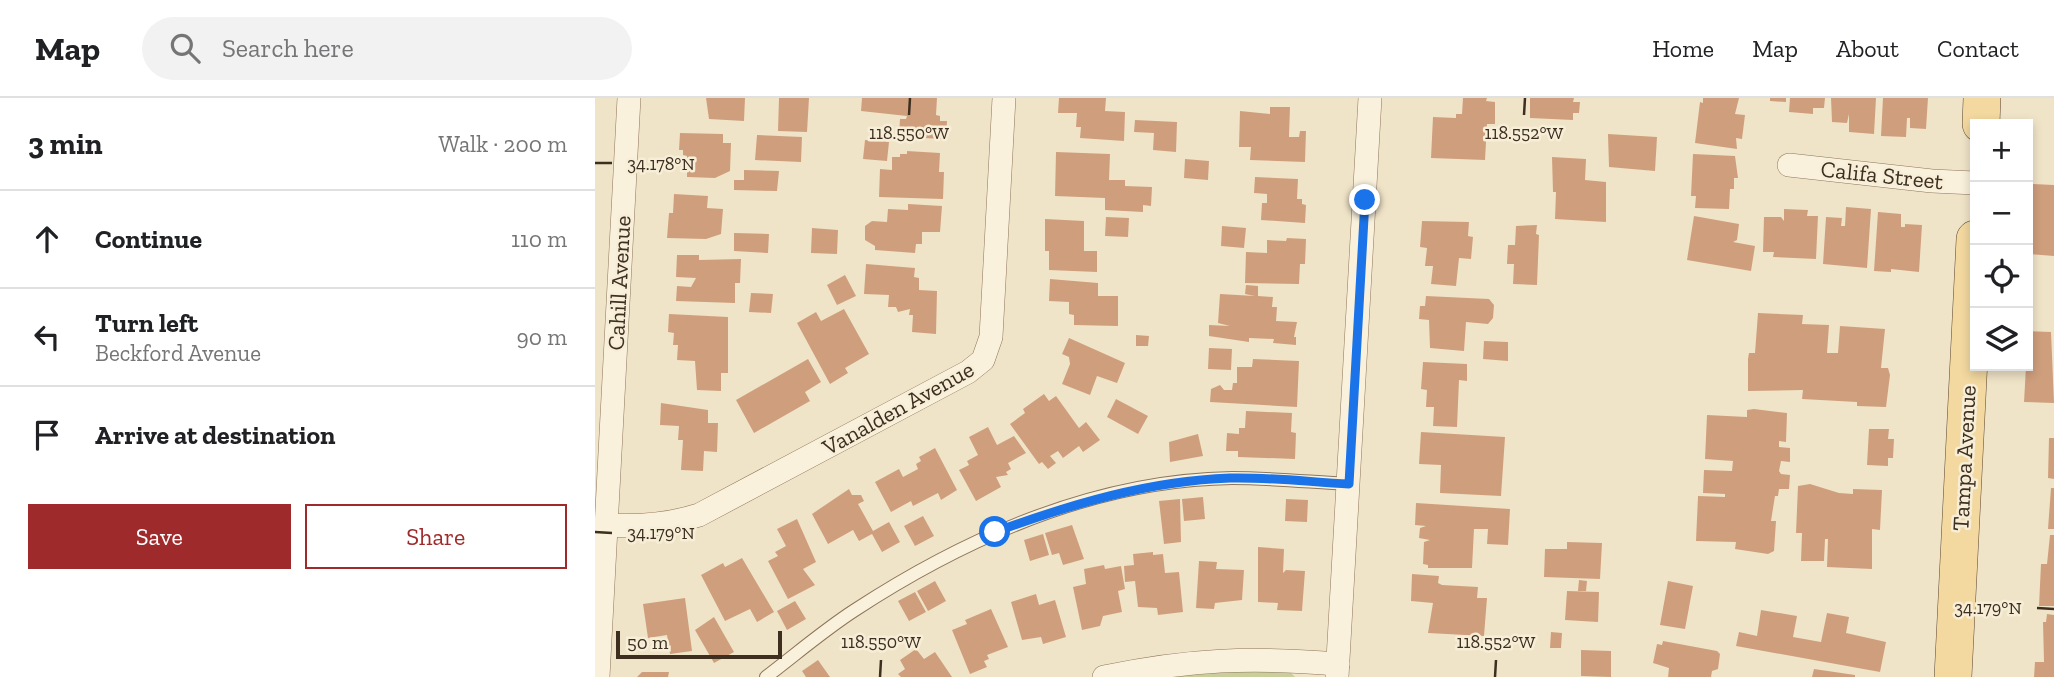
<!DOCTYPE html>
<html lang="en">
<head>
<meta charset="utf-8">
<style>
	body { margin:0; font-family:"Zilla Slab",serif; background:#f2f2f2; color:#202124 }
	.controls { position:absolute; right:21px; top:21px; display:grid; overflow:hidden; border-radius:0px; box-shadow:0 4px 10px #0003 }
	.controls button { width:63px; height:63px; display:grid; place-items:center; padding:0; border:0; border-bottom:2px solid #e0e0e0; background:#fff; color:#202124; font:35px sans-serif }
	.scale { position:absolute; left:21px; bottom:18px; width:166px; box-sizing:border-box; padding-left:7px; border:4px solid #3d2e20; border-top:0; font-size:19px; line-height:24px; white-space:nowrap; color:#3d2e20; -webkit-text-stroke:5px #f7eed8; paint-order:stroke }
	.stop { position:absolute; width:21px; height:21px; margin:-16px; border:5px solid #1a73e8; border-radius:50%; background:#fff }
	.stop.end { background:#1a73e8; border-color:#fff; box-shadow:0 2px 7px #0008 }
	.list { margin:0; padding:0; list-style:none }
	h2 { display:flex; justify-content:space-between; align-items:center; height:91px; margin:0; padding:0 28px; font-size:30px }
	h2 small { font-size:23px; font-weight:400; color:#757577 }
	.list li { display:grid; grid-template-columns:46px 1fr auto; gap:21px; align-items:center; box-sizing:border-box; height:98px; padding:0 28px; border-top:2px solid #e0e0e0 }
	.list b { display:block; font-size:26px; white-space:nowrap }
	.list p { margin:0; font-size:23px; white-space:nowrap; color:#757577 }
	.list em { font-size:23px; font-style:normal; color:#757577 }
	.actions { display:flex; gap:14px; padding:21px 28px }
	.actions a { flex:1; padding:16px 0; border:2px solid #9e2a2b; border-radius:0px; text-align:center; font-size:24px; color:#9e2a2b }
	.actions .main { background:#9e2a2b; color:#fff }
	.icon { flex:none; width:38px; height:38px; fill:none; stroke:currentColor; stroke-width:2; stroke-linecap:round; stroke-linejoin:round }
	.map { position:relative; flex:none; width:1459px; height:579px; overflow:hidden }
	header { display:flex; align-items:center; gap:42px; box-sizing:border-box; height:98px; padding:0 35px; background:#fff; border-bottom:2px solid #e0e0e0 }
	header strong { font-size:33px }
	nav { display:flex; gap:38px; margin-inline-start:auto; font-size:24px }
	.search { width:490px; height:63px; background:#f2f2f2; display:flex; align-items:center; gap:18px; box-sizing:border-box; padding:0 24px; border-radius:38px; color:#757577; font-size:26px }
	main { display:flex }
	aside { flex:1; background:#fff }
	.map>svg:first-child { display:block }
	.green { fill:#c9cf9b }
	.building { fill:#cf9f7d }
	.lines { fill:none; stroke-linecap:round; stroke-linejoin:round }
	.service-casing { stroke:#8d765c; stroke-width:14 }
	.minor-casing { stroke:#8d765c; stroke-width:24 }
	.primary-casing { stroke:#5b4430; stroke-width:38 }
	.service { stroke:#faf1dc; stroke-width:12 }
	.minor { stroke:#faf1dc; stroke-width:23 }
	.primary { stroke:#f3d9a0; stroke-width:37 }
	.route { stroke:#1a73e8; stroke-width:9 }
	.ticks { fill:none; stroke:#3d2e20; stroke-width:2.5 }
	.labels { text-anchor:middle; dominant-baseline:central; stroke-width:5; stroke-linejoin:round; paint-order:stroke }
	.street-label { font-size:23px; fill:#3d2e20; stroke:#f7eed8 }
	.ticks-label { font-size:18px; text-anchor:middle; fill:#3d2e20; stroke:#f7eed8; stroke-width:5; stroke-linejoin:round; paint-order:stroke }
</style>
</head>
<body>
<header>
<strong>Map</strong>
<div class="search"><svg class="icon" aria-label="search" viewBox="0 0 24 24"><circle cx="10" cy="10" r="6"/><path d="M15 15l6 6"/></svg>Search here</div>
<nav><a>Home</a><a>Map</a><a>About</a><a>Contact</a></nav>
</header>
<main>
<aside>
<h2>3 min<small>Walk · 200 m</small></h2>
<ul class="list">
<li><svg class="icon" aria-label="ahead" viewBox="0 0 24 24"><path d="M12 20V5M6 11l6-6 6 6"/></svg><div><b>Continue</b></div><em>110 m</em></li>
<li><svg class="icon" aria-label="left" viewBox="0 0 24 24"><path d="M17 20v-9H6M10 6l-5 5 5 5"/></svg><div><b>Turn left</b><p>Beckford Avenue</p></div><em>90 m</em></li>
<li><svg class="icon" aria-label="arrive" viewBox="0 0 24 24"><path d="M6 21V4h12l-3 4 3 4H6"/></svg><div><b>Arrive at destination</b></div></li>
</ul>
<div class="actions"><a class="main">Save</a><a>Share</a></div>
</aside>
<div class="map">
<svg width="1459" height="579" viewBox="0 0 1459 579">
	<rect width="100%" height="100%" fill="#f0e4c8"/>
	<path class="green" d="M694,573L700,579H554L579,574Z"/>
	<g class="building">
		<path d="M111,0H150L149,23L114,21Z"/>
		<path d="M184,0H214L212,34L183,33Z"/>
		<path d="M267,0H342L341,17L345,18V23H352L351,41L304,39L305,21H311L312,18L266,13Z"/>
		<path d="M464,0H511L510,13L530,14L529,43L485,40L486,29H481L482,15H463Z"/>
		<path d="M868,0H892L891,3L900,4V26H892L890,62L836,60L838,19L861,20V16H867Z"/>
		<path d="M935,0H979L978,4H985L984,15H978V22L935,20Z"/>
		<path d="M1108,0H1144L1140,16L1150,17L1147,41L1141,40L1142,51L1100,45L1105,4L1108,5Z"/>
		<path d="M1175,0H1191V4L1175,3Z"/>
		<path d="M1195,0H1230L1229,10H1218V16L1194,14Z"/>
		<path d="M1236,0H1281L1279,36L1254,34V16L1252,25L1237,24Z"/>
		<path d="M1288,0H1333L1331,31L1315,30V20H1312L1311,39L1286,38Z"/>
		<path d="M675,9H695L694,39H704L705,33H711L710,64L655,62L656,49H644L645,13L675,16Z"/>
		<path d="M540,22L582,24L581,54L558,52L559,35L539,34Z"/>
		<path d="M85,35L128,36V45H136L135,73L120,80L92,79V58L88,57V52H84Z"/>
		<path d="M1013,36L1062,39L1060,73L1014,69Z"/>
		<path d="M162,37L207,39L206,64L160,62Z"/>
		<path d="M270,42L294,44L292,63L268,61Z"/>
		<path d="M312,53L345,55L344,74H349L348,101L284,99L285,71L297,72V59H305V56H312Z"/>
		<path d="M461,54L515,56L514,82H530V88L557,89L556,108L548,107V114L510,112V100L460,98Z"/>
		<path d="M1098,56L1140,58L1143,80H1139V91H1135L1134,111L1100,110L1101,98H1096Z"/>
		<path d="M957,59L991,61L990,82L1011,84V124L960,121L961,94H958Z"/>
		<path d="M590,61L614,63L613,82L589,80Z"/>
		<path d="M149,72L184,73L182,93L139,92V82H149Z"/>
		<path d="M660,79L703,81L702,101H707V106L711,107L710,125L666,122L667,105H672V96L659,95Z"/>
		<path d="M1438,86L1459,87V158L1435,156Z"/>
		<path d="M79,96L113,98L112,110L128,111L126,136L111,141L72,140L74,115H78Z"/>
		<path d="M313,106L347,108L345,134H327V146H321L320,155L280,152V148L270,142V128L277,123L292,124L293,111L313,112Z"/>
		<path d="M1251,109L1276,111L1272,170L1228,166L1231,119L1247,120L1246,128H1250Z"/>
		<path d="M1189,111L1213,112L1212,118H1223L1221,161L1178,159L1179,154H1168L1169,119H1186L1189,123Z"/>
		<path d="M1283,114L1306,116V129H1310V126L1327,127L1324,174L1296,171V174L1279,173Z"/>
		<path d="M1099,118L1144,126L1142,142L1138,144L1160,148L1156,173L1092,162Z"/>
		<path d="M511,119L534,120L533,139L510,138Z"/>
		<path d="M450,121L489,123V153H502V174L454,172V153H450Z"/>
		<path d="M827,123L874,124L873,138L878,139L876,161L864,160L861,188L836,186L838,168H830L832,150L825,149Z"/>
		<path d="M942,127L941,136L944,137L942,187L918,186L919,166H912L913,147H920L921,128Z"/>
		<path d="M627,128L651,130L649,150L626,148Z"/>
		<path d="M217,130L243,132L242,156L216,155Z"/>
		<path d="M139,135L174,136L173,155L139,153Z"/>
		<path d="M692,140L711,141L710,166H705L704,186L650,185L651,154L672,155V142L691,143Z"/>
		<path d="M82,157H104V162L146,161L145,185H140V205L81,203L82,188L96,189L101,180L81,179Z"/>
		<path d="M271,166L320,170L319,179L324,180V192L342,193L341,236L317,234L318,217H314L315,211L303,214L301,209H293L294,197L269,196Z"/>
		<path d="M250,177L261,198L242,207L232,187Z"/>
		<path d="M455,181L503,185V198H523V228L479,227V217L474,216V204L454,203Z"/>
		<path d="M651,187L663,188V198L678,199L677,209H682L681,223L702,224L699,239H701V247L678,245L679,241L654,240V244L614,238V227L635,228L623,225L625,196L660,198L650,196Z"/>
		<path d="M156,195L178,196L176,215L154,214Z"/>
		<path d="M831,198L894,201L899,207L898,220L893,226L871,224L869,253L835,250L834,222L824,221L825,208H830Z"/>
		<path d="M249,211L274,256L250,270L253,275L235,286L202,225L221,214L226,223Z"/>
		<path d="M1163,215L1208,217L1207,226L1234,227L1232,255H1243L1245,228L1290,231L1286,270H1293L1295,277L1291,309L1262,308V304L1207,301L1208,292L1153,293V261L1154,255H1160Z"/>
		<path d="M74,216L133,219V275H126V293L102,292L100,263L82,262L83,247H78L79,235L73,234Z"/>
		<path d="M1433,233L1456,234L1459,305L1429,304Z"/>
		<path d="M541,237L554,238L553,248H541Z"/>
		<path d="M474,240L530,265L522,285L502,278L495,297L467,286L475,266L474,259L467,256Z"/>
		<path d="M889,243L913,244V263L888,261Z"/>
		<path d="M614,250L637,251L636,272L613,271Z"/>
		<path d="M213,261L226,284L210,294L215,303L159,335L141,302Z"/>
		<path d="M658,261L704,263L702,309L615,304L616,291L625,287L629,292H637L638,285H642V269H657Z"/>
		<path d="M828,264L872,266V283L864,282L862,329L838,328L839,309H831L832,292L826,291Z"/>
		<path d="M449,296L454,303L461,298L484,330L491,324L505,342L488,354L484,348L468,360L463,353L455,358L461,365L453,371L447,364L444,366L415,326L430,315L428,311Z"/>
		<path d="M521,301L553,318L543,336L512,319Z"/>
		<path d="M66,305L113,312V325H123L122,354L109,353L108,373L86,372L88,342H83L84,328L65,327Z"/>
		<path d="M1159,311L1192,315L1191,344L1184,343V349L1195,350V364L1186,363L1184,373L1186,376L1195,377L1194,391H1184L1183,398H1180L1176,423H1181L1179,453L1173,456L1140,451L1141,444L1101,443L1103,398L1130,399V396L1108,395L1109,372L1137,373L1138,363L1110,361L1112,317L1152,319V312Z"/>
		<path d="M651,313L697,315L696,334L701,335L700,361L643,359V353H631L632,335L644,336V330H650Z"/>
		<path d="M393,329L402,347L419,338L431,355L413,365L416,371L411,374L413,377L401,379L406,389L381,403L364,372L374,367L372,363L383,357L374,339Z"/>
		<path d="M1274,331H1294L1293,341H1299L1298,360H1293V368L1272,367Z"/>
		<path d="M826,334L910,339L906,398L845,395L846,367L824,366Z"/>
		<path d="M603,336L608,358L575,364L574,344Z"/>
		<path d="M1454,340H1459V381L1453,380Z"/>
		<path d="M340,350L362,392L346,402L343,395L318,408L316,403L296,414L280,384L304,371L308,379L323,371L321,366L326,363L324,359Z"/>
		<path d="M1215,386L1244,395L1258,396V391L1287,392L1285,432L1277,431V471L1232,469L1233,441H1230L1229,463H1206L1207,435H1201L1203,388Z"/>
		<path d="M1456,390H1459V431H1453Z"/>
		<path d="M254,391L257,397H266L269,403L263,406L278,433L294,424L305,444L287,454L277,436L264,443L258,432L233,446L217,416Z"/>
		<path d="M608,399L610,421L589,423L587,401Z"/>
		<path d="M585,401L586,444L569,446L564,403Z"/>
		<path d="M691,401L713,402L712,424L690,423Z"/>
		<path d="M821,405L915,411L913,447L892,446L893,431H879L877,470H833V467L828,466L829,444L835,442L824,440L825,430L831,428L820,427Z"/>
		<path d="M328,418L339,438L320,448L309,428Z"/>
		<path d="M202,421L221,464L208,471L220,487L193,501L173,463L183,458L180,454L191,448L182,431Z"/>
		<path d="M477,427L489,461L468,467L464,455L457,457L450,435Z"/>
		<path d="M448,436L454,457L435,463L429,442Z"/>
		<path d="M1455,437H1459V508H1444L1446,466H1452Z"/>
		<path d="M972,444L1007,445L1005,481L949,479L950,451H972Z"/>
		<path d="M663,449L689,451L688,475L691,472L710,473L707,513L682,512L683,505L663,504Z"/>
		<path d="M558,454V457L568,456L570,475L584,474L588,514L563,517L562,510L543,509L540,483L530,484L529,468L539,467L538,456Z"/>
		<path d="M147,460L179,514L162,524L155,511L130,523L106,477L128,465L130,469Z"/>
		<path d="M604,463L622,464L621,471L649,472L647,502L620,505L619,511L601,510Z"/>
		<path d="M509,467L510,471L526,468L530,491L523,493L527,514L508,518L505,528L487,532L478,489L491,486L489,471Z"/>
		<path d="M817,476L844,478L843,485L847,487L883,489L882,500H892L889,538L833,535L838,505L816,503Z"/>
		<path d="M984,482L992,483L991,493H983Z"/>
		<path d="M340,483L351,503L333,513L322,493Z"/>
		<path d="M1073,483L1098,488L1090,531L1065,527Z"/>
		<path d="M972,493L1004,494L1003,524L970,522Z"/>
		<path d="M320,494L331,514L314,523L303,503Z"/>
		<path d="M441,496L444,507L460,502L471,539L448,546L446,539L427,542L416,504Z"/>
		<path d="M90,500L97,553L75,556L72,537L53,540L48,506Z"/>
		<path d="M200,503L211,521L192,532L182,513Z"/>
		<path d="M396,511L413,549L392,557L394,561L389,563L392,569L375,576L357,532L372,526L370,522Z"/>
		<path d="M1166,512L1202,518L1198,539L1226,544L1232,515L1254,519L1251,535L1291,544L1285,574L1141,548L1144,534L1162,538Z"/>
		<path d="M1452,516L1459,517V579H1439L1440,564H1449L1448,524H1451Z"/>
		<path d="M119,519L139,554L119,565L100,532Z"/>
		<path d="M956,534L967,535L966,550H955Z"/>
		<path d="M1068,543L1122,553L1125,556L1123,571L1117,573L1116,579H1073L1074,570L1058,565L1062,546L1067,547Z"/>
		<path d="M321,551L329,561L340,554L357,579H306L303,576L310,571L305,562Z"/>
		<path d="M986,552L1016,553V579L986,578Z"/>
		<path d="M223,562L235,579H211L207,573Z"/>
		<path d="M1219,571L1260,577V579H1217Z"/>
		<path d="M47,574H74L73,579H42Z"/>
	</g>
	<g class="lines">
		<g class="service-casing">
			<path id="service" d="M171,579C200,557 229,532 260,512C372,439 501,382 637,380C675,380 715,384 754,386"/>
		</g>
		<g class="minor-casing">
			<g id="minor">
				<path d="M1194,67L1337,83L1380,85"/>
				<path d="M11,427C44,429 73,427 104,417L373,274L388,262L396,239L409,0"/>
				<path d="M3,579L34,0"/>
				<path d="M509,579C595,561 656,559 743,566"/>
				<path d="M742,579L775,0"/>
			</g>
		</g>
		<g class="primary-casing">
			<g id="primary">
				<path d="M1386,26L1387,0"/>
				<path d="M1358,579L1380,141"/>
			</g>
		</g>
		<use href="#service" class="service"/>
		<use href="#minor" class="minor"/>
		<use href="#primary" class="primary"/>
	</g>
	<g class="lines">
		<path class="route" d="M400,434C477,406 553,383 635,380C674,379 715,384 754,386L770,102"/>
	</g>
	<path class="ticks" d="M314,17L315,0M929,17L930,0M0,65H17M0,434L17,435M1442,510L1459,511M285,579L286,562M900,579L901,562"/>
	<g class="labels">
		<g class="street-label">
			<text transform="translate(1287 77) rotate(6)">Califa Street</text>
			<text transform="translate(24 185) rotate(-87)">Cahill Avenue</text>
			<text transform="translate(303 310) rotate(-29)">Vanalden Avenue</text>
			<text transform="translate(1369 360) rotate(-87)">Tampa Avenue</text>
		</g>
	</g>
	<g class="ticks-label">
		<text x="929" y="41">118.552°W</text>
		<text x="314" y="41">118.550°W</text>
		<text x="66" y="72">34.178°N</text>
		<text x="66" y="441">34.179°N</text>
		<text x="1393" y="516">34.179°N</text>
		<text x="286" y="550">118.550°W</text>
		<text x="901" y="550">118.552°W</text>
	</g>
</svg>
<div class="controls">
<button>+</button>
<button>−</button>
<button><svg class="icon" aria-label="locate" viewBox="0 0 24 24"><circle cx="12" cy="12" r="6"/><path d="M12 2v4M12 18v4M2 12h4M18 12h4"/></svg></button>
<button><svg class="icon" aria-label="layers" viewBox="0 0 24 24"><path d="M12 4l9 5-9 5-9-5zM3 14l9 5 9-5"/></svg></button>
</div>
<div class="scale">50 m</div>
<div class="stop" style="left:400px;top:434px"></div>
<div class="stop end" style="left:770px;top:102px"></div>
</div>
</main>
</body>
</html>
